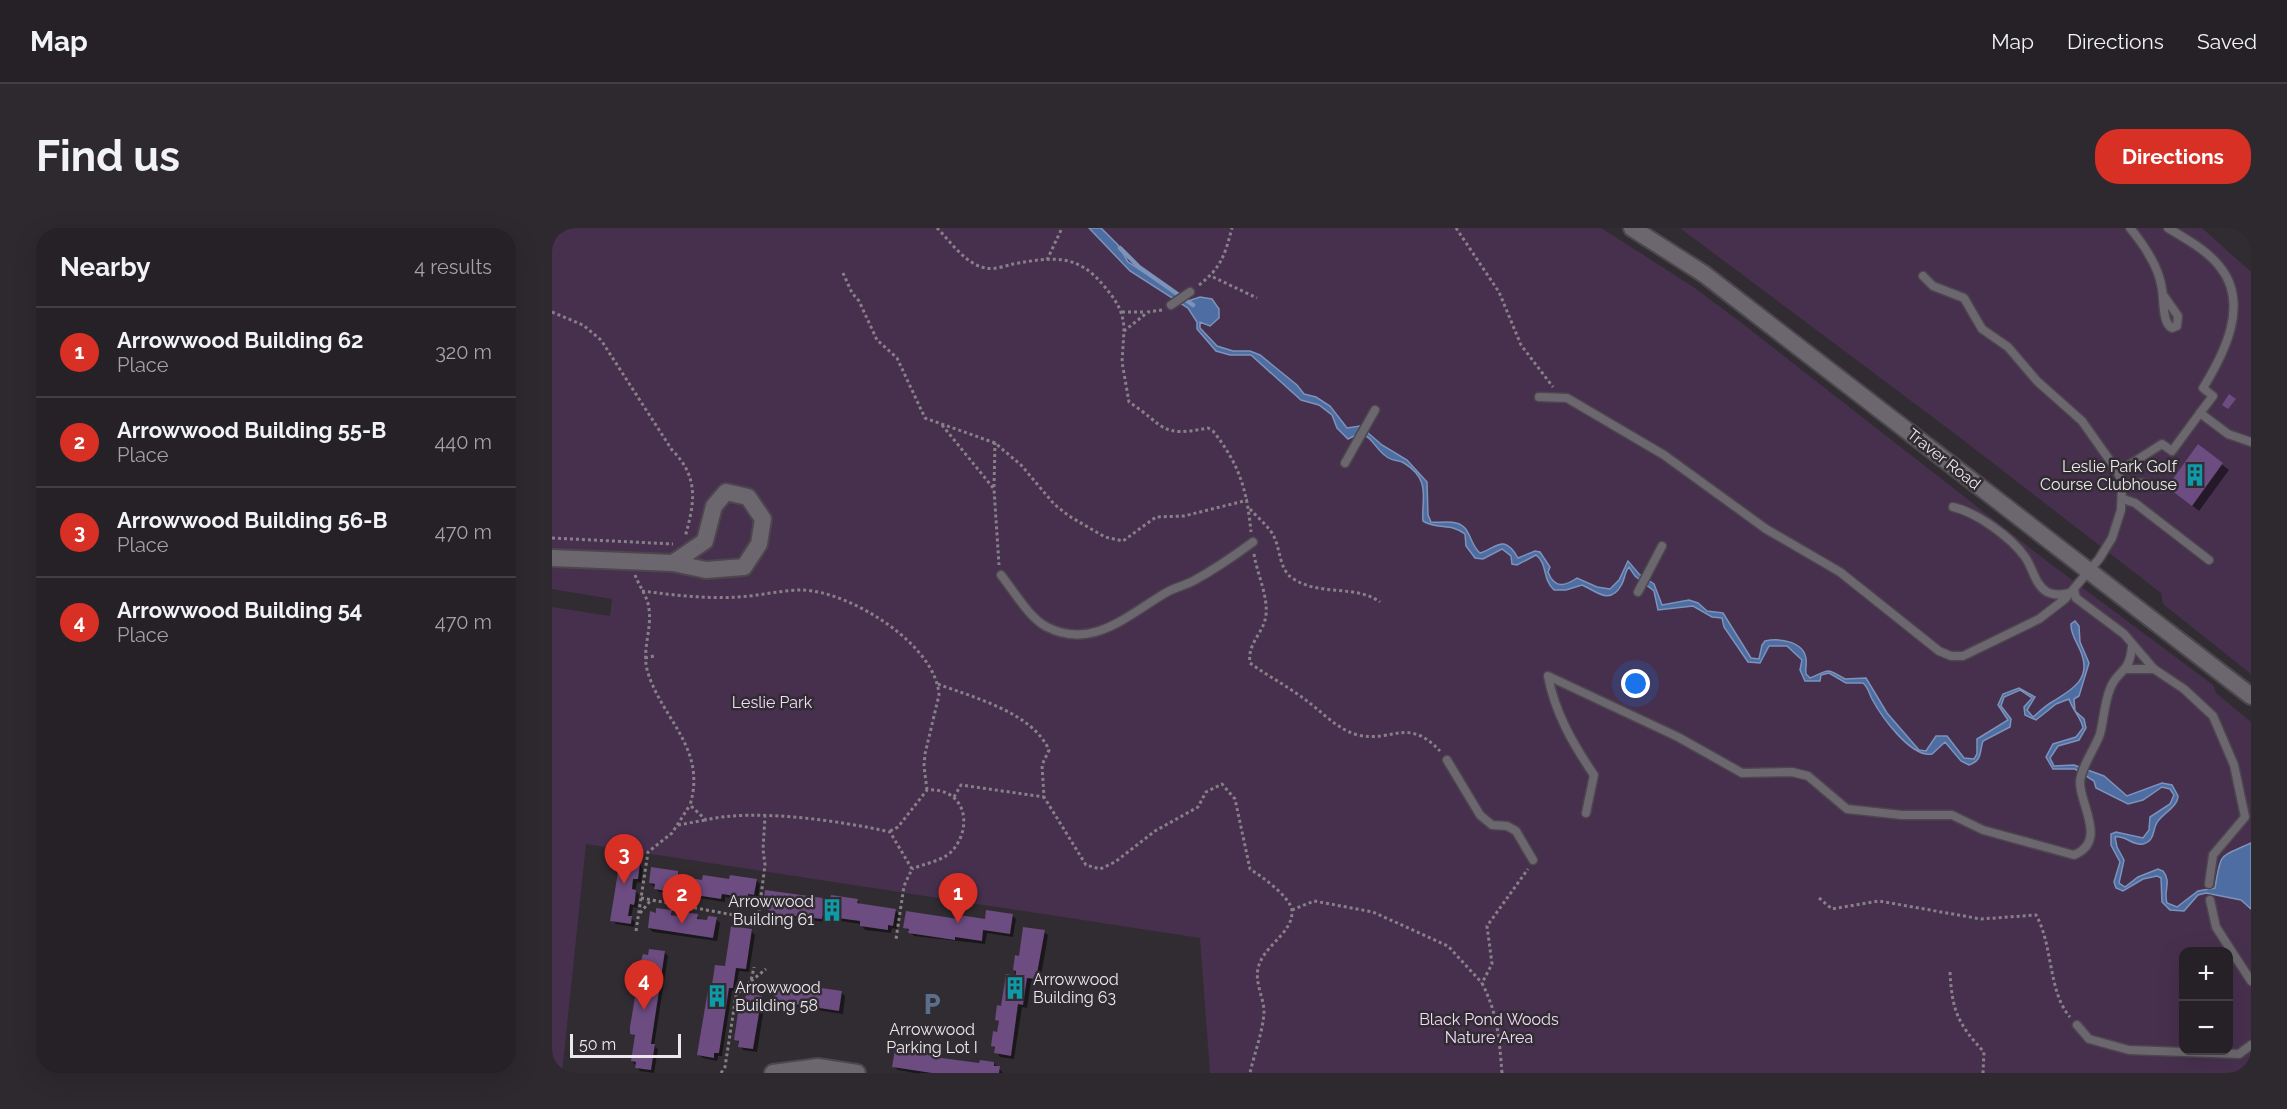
<!DOCTYPE html>
<html lang="en">
<head>
<meta charset="utf-8">
<style>
	body { margin:0; font-family:Raleway,sans-serif; background:#2d292e; color:#f1f3f6 }
	.controls { position:absolute; right:18px; bottom:18px; display:grid; overflow:hidden; border-radius:12px; box-shadow:0 6px 24px #0002 }
	.controls button { width:54px; height:54px; display:grid; place-items:center; padding:0; border:0; border-bottom:2px solid #423e43; background:#252126; color:#f1f3f6; font:30px sans-serif }
	.scale { position:absolute; left:18px; bottom:15px; width:111px; box-sizing:border-box; padding-left:6px; border:3px solid #ebe8ec; border-top:0; font-size:16px; line-height:21px; white-space:nowrap; color:#ebe8ec; -webkit-text-stroke:4px #312c32; paint-order:stroke }
	.you { position:absolute; left:1084px; top:456px; width:21px; height:21px; margin:-15px; border:4px solid #fff; border-radius:50%; background:#1a73e8; box-shadow:0 0 0 9px #1a73e833 }
	.badge { display:grid; place-items:center; width:39px; height:39px; border-radius:50%; background:#d93025; color:#fff; font-size:20px; font-weight:700 }
	.pin { position:absolute; translate:-50% -50px; filter:drop-shadow(0 2px 3px #0008) }
	.pin::after { content:''; position:absolute; top:32px; width:21px; height:18px; background:inherit; clip-path:polygon(0 0,100% 0,50% 100%) }
	.list { margin:0; padding:0; list-style:none }
	h2 { display:flex; justify-content:space-between; align-items:center; height:78px; margin:0; padding:0 24px; font-size:26px }
	h2 small { font-size:20px; font-weight:400; color:#a3a3a7 }
	.list li { display:grid; grid-template-columns:39px 1fr auto; gap:18px; align-items:center; box-sizing:border-box; height:90px; padding:0 24px; border-top:2px solid #423e43 }
	.list b { display:block; font-size:22px; white-space:nowrap }
	.list p { margin:0; font-size:20px; white-space:nowrap; color:#a3a3a7 }
	.list em { font-size:20px; font-style:normal; color:#a3a3a7 }
	.map { position:relative; flex:none; width:1699px; height:845px; overflow:hidden; border-radius:24px }
	header { display:flex; align-items:center; gap:36px; box-sizing:border-box; height:84px; padding:0 30px; background:#252126; border-bottom:2px solid #423e43 }
	header strong { font-size:28px }
	nav { display:flex; gap:33px; margin-inline-start:auto; font-size:21px }
	.intro { display:flex; align-items:center; justify-content:space-between; box-sizing:border-box; height:144px; padding:0 36px }
	h1 { margin:0; font-size:42px }
	.button { padding:15px 27px; border-radius:24px; background:#d93025; color:#fff; font-size:21px; font-weight:700 }
	main { display:flex; gap:36px; padding:0 36px }
	aside { flex:1; background:#252126; border-radius:24px; box-shadow:0 6px 24px #0002 }
	.map>svg:first-child { display:block }
	.green { fill:#47304e; fill-rule:evenodd }
	.water { fill:#4e6ea3; stroke:#7d93b9; stroke-width:1.5 }
	.shadow { fill:#0007 }
	.lines { fill:none; stroke-linecap:round; stroke-linejoin:round }
	.stream { stroke:#7d93b9; stroke-width:4.5 }
	.building { fill:#6c4c81 }
	.service-casing { stroke:#4b474c; stroke-width:11 }
	.minor-casing { stroke:#4b474c; stroke-width:20 }
	.path { stroke:#868187; stroke-width:3; stroke-dasharray:3 3; stroke-linecap:butt }
	.service { stroke:#6c676e; stroke-width:8 }
	.minor { stroke:#6c676e; stroke-width:16 }
	.labels { text-anchor:middle; dominant-baseline:central; stroke-width:5; stroke-linejoin:round; paint-order:stroke }
	.street-label { font-size:16px; fill:#ebe8ec; stroke:#312c32 }
	.poi-label { font-size:16px; fill:#ebe8ec; stroke:#312c32; text-anchor:end }
	.park-label { font-size:16px; fill:#f1d9f8; stroke:#312c32 }
</style>
</head>
<body>
<header>
<strong>Map</strong>
<nav><a>Map</a><a>Directions</a><a>Saved</a></nav>
</header>
<div class="intro"><h1>Find us</h1><a class="button">Directions</a></div>
<main>
<aside>
<h2>Nearby<small>4 results</small></h2>
<ul class="list">
<li><span class="badge">1</span><div><b>Arrowwood Building 62</b><p>Place</p></div><em>320 m</em></li>
<li><span class="badge">2</span><div><b>Arrowwood Building 55-B</b><p>Place</p></div><em>440 m</em></li>
<li><span class="badge">3</span><div><b>Arrowwood Building 56-B</b><p>Place</p></div><em>470 m</em></li>
<li><span class="badge">4</span><div><b>Arrowwood Building 54</b><p>Place</p></div><em>470 m</em></li>
</ul>
</aside>
<div class="map">
<svg width="1699" height="845" viewBox="0 0 1699 845">
	<rect width="100%" height="100%" fill="#312c32"/>
	<g class="green">
		<path d="M0,0H1049L1140,58L1187,93L1496,334L1661,457L1664,465L1699,494V845H658L648,710L34,616L10,845H0V379L58,388L60,371L0,361ZM1632,724H1676V822H1632Z"/>
		<path d="M1128,0H1650L1699,44V446L1611,376L1609,365L1406,208Z"/>
	</g>
	<path class="water" d="M537,0H549L566,17L576,34L636,73L648,69L660,71L667,81V90L658,98L648,94V100L665,118L681,123H698L708,127L745,157L752,166L764,169L778,178L795,200L808,198L830,217L855,232L875,254L876,287L879,294C887,295 896,293 904,295C919,298 917,316 928,325C944,321 951,304 966,330L983,323L988,324L998,339L996,344C1002,360 1012,359 1025,350L1045,359L1058,361L1067,352L1076,333L1087,346L1102,356L1110,377L1137,372L1146,375L1155,383L1171,385L1199,430L1207,431L1210,417L1213,413C1227,410 1252,413 1254,431C1255,436 1253,441 1254,446L1258,450C1278,442 1273,439 1293,451L1314,450L1335,485L1367,522L1374,523L1384,508H1395L1412,530L1422,531L1425,526V511L1456,492L1446,477L1451,466L1467,460L1483,469L1475,482L1481,489C1487,484 1493,478 1500,474C1517,463 1539,453 1530,427C1527,417 1518,406 1519,396L1523,393L1527,398L1528,414L1537,435L1527,468L1522,471L1523,483L1532,491L1534,500L1527,512L1506,518L1498,530L1502,538L1522,537L1552,548L1575,568L1610,555L1620,557L1626,568C1626,578 1612,585 1606,593C1600,600 1604,613 1591,616C1580,618 1574,607 1563,609L1565,619L1572,632L1567,655L1573,659L1586,649L1606,641L1611,643C1620,654 1611,663 1615,675L1625,679L1646,663L1663,660C1669,623 1667,630 1699,615V681L1689,672L1654,665L1646,667L1632,683L1618,682L1610,674L1609,650L1605,648L1591,651L1571,663L1564,660L1562,654L1568,634L1559,617V606L1564,604L1591,610L1597,602L1598,589L1618,576L1622,567L1618,561L1610,559L1591,572L1576,576L1544,560L1542,553L1523,541H1501L1494,529L1501,516L1524,509L1531,500C1530,491 1521,483 1517,471L1504,476L1484,492L1473,487L1472,479L1480,470L1468,462L1452,469L1449,478L1459,491L1458,499L1431,513C1427,524 1431,532 1417,537L1409,533L1393,514L1380,526C1359,530 1329,488 1320,471C1317,465 1316,459 1311,455H1294L1277,445L1269,447L1268,453H1253L1248,442L1250,432L1235,418H1217L1208,435L1196,434L1172,399L1170,390L1160,389L1141,378L1106,382L1102,363L1083,348L1077,339C1073,343 1073,350 1070,356C1058,379 1043,362 1030,357L1014,362H1002C990,351 996,336 984,327L965,337L960,336L959,328L950,321L931,331L923,330L914,318L913,306C900,295 885,302 871,293C869,271 880,252 852,235C847,232 840,233 835,229C823,221 821,209 808,205L796,211L785,200L780,187L767,177L749,172L699,127H678L664,123L645,101V94L636,80L578,43Z"/>
	<g class="shadow">
		<path d="M1647,218L1677,242L1647,283L1617,259Z"/>
		<path d="M84,630L91,641L89,655L85,654L83,663L87,667L85,680L81,679L79,690L83,694L82,699L64,696L60,692Z"/>
		<path d="M126,644L129,650L152,653L204,652L208,656L206,670L200,669L199,673L173,669V674L147,670L146,675L133,673L129,668L107,664L98,655Z"/>
		<path d="M279,673H305L310,677L343,682L347,686L345,701L340,700L339,705L313,702L309,696L274,691L273,694L222,687L212,679Z"/>
		<path d="M119,684L122,689L131,690L145,688L149,693L164,691L168,695L165,713L101,704L97,700Z"/>
		<path d="M460,687L464,691L461,709L435,705L433,716L362,708L353,699L434,692Z"/>
		<path d="M199,703L203,707L197,744L187,743L184,763H180L170,828H166L165,833L151,830L147,827L161,764Z"/>
		<path d="M492,704L496,707L488,754L479,753L475,780L470,779L462,831L448,829L441,818L448,795L445,792L465,749L462,742L468,730Z"/>
		<path d="M112,724L116,728L102,818L106,821L102,845L88,843L80,833L84,809L80,805Z"/>
		<path d="M244,758L248,763L289,764L293,768L291,786L227,776L223,773Z"/>
		<path d="M209,769L213,773L205,824L191,822L184,811Z"/>
		<path d="M382,825L386,831L428,837L442,835L451,845H363L346,842L342,839Z"/>
	</g>
	<g class="lines">
		<path class="stream" d="M568,20L587,39L641,77"/>
	</g>
	<g class="building">
		<path d="M1677,166L1684,171L1676,181L1670,177Z"/>
		<path d="M1646,216L1671,235L1640,278L1615,259Z"/>
		<path d="M69,626L85,629L84,636H88L86,651H81L80,661L84,662L83,673L82,677L78,676L76,688H80L79,696L58,693Z"/>
		<path d="M99,639L126,643V648L150,652L151,647L177,651L178,647L205,651L202,667L196,666V670L170,666L169,671L143,667L142,672L127,669L128,665L102,661L103,656L97,655Z"/>
		<path d="M213,662L278,671L279,667L306,671L305,675L344,681L341,698L336,697V702L308,698V693L270,688V691L223,686L211,679Z"/>
		<path d="M104,680L120,682L119,687L130,689V684L146,686L145,691L155,692L156,688L165,689L161,710L96,700L98,683L104,685Z"/>
		<path d="M434,682L461,686L458,706L431,702L430,713L403,709V712L356,705L357,701L351,700L354,683L406,691L407,687L433,691Z"/>
		<path d="M179,698L200,701L194,741L184,740L181,760H177L167,825H162V830L145,827L156,762L159,763L163,737L173,738Z"/>
		<path d="M471,699L493,702L484,751L475,750L471,777L466,776L459,828L442,825L443,819L439,818L441,803L445,804L447,793L443,792L445,777L449,778L454,746L464,748V743L461,742L463,727L467,728Z"/>
		<path d="M97,721L113,723L99,816H103L99,842L83,840L84,834L79,833L83,807L78,806V799L89,733L91,726L96,727Z"/>
		<path d="M230,754L245,756L244,761L255,762L256,758L290,763L287,783L222,773L224,757L230,758Z"/>
		<path d="M194,765L210,768L201,821L186,819L187,813L182,812L188,771H193Z"/>
		<path d="M349,819L383,824L382,829L427,835L428,832L442,834V838H448L447,845H380L340,839L343,822L349,823Z"/>
	</g>
	<g class="lines">
		<g class="service-casing">
			<g id="service">
				<path d="M1578,0C1592,17 1607,38 1610,61C1612,72 1610,95 1620,100L1625,98L1626,88L1612,68"/>
				<path d="M1616,0C1634,11 1655,22 1668,39C1698,76 1672,126 1651,160L1661,168L1648,185"/>
				<path d="M619,77L638,64"/>
				<path d="M987,169L1015,170L1112,227L1214,301L1288,344L1387,423L1399,428H1411L1487,391L1513,371L1547,331L1560,310L1569,282L1570,257L1566,244L1530,193L1485,153L1456,119L1430,101L1412,70L1381,58L1371,48"/>
				<path d="M793,235L823,182"/>
				<path d="M1566,244L1610,216L1620,223L1648,185L1676,206L1699,214"/>
				<path d="M1570,257L1591,255L1611,260"/>
				<path d="M1571,271L1583,275L1657,332"/>
				<path d="M1401,279C1424,284 1459,309 1473,329C1481,340 1483,357 1495,364C1503,368 1510,367 1518,365"/>
				<path d="M449,347C462,363 477,390 495,399C542,423 579,384 617,363C625,359 634,357 643,352C663,341 682,328 701,314"/>
				<path d="M1522,362L1524,370L1572,406L1602,441L1632,461L1661,488L1682,537L1693,589L1661,627L1657,656"/>
				<path d="M1086,364L1110,318"/>
				<path d="M1575,441H1602"/>
				<path d="M895,532L928,587L940,597L955,598L964,603L981,632"/>
				<path d="M1034,585L1042,547C1021,516 1003,485 996,448L1126,509L1190,545L1240,544L1256,548L1295,581L1350,587H1400L1431,602L1522,627C1559,612 1522,570 1529,548C1533,533 1543,520 1548,506C1552,491 1552,476 1558,461C1566,440 1577,448 1580,418"/>
				<path d="M1658,672L1664,699L1699,753"/>
				<path d="M1525,797L1537,811L1577,822L1687,826L1699,817"/>
			</g>
		</g>
		<g class="minor-casing">
			<g id="minor">
				<path d="M1080,0L1152,46L1699,468"/>
				<path d="M0,330L121,335L154,342L192,339L207,316L211,291L196,269L174,264L162,278L153,313L121,335"/>
				<path d="M221,845L266,839L305,845"/>
			</g>
		</g>
		<g class="path">
			<path d="M385,0C398,13 414,37 434,40C442,42 453,38 461,36C501,29 525,25 552,58C564,72 572,84 572,103"/>
			<path d="M904,0L947,64L969,117L1001,159"/>
			<path d="M495,32L510,0"/>
			<path d="M291,45L300,65L307,73L325,112L345,130L373,190L443,215L469,237L502,276L517,288L553,309L571,313L604,289L632,288L696,272"/>
			<path d="M661,49L705,70"/>
			<path d="M647,57C669,40 673,27 680,0"/>
			<path d="M610,82L596,84L572,103L570,134L577,174C614,198 607,210 656,200L661,203C688,237 695,263 699,304"/>
			<path d="M0,84L31,97L49,112L120,222C147,249 143,274 133,309"/>
			<path d="M570,84H592"/>
			<path d="M390,197L442,261L447,337"/>
			<path d="M442,259L443,215"/>
			<path d="M698,281C705,289 714,296 720,305C729,319 726,340 740,350C768,369 803,356 828,374"/>
			<path d="M0,310L121,316"/>
			<path d="M702,326C705,346 716,367 714,387C712,405 695,415 698,435C714,447 732,456 748,468C767,480 783,501 806,507C840,515 855,488 888,523"/>
			<path d="M83,347C87,358 96,369 97,381C100,403 89,423 96,445C111,492 155,521 138,577L154,592C201,580 290,593 338,604L360,641L352,658L344,711"/>
			<path d="M90,363C121,367 154,371 186,369C207,368 229,362 250,362C297,363 384,416 387,467L373,526L372,538L375,562"/>
			<path d="M93,430L102,428"/>
			<path d="M386,456C422,470 480,484 497,522L490,537L492,569L534,637L548,641L563,634L603,603L646,579L654,564L670,556L683,571L698,641C709,648 739,669 740,683C741,706 710,718 706,741C703,754 711,769 712,782C712,801 702,826 698,845"/>
			<path d="M402,569L409,557L492,569"/>
			<path d="M126,597L154,592"/>
			<path d="M338,603L346,599L375,562C414,559 422,600 399,624C390,633 371,636 360,641"/>
			<path d="M89,670L209,692"/>
			<path d="M1267,670L1280,681L1327,673L1429,691L1484,687C1501,716 1496,764 1518,789"/>
			<path d="M740,682L762,673L821,684L896,718L930,755"/>
			<path d="M88,685L99,672"/>
			<path d="M206,691L213,637L211,621L213,589"/>
			<path d="M84,703L96,624L120,605L138,577"/>
			<path d="M1398,744C1400,783 1406,796 1432,824L1431,845"/>
			<path d="M199,753L214,741"/>
			<path d="M169,845L173,839L184,767L199,753L202,739"/>
			<path d="M950,845C947,809 946,787 930,755L940,736L935,698L976,641"/>
		</g>
		<use href="#service" class="service"/>
		<use href="#minor" class="minor"/>
	</g>
	<defs>
		<g id="building-bare" transform="scale(1.8)"><path d="M-4-6H4V6H1V3H-1V6H-4ZM-2.5-4.3h1.7v1.8h-1.7ZM.8-4.3h1.7v1.8H.8ZM-2.5-1h1.7V.8h-1.7ZM.8-1h1.7V.8H.8Z" fill="#0f9aa8" stroke="#312c32" stroke-width="2.5" paint-order="stroke"/></g>
		<g id="parking-bare" transform="scale(1.8)"><path d="M-3.5-5.5H1a3.5 3.5 0 0 1 0 7H-1V5.5H-3.5ZM-1-3.4V-.6H.8a1.4 1.4 0 0 0 0-2.8Z" fill="#5c6f8a" stroke="#312c32" stroke-width="2.5" paint-order="stroke"/></g>
	</defs>
	<g fill-rule="evenodd">
		<use href="#building-bare" x="1643" y="247"/>
		<use href="#building-bare" x="280" y="682"/>
		<use href="#building-bare" x="463" y="760"/>
		<use href="#building-bare" x="165" y="768"/>
		<use href="#parking-bare" x="380" y="776"/>
	</g>
	<g class="labels">
		<g class="street-label">
			<text transform="translate(1392 231) rotate(38)">Traver Road</text>
		</g>
		<g class="poi-label">
			<text x="1625" y="238">Leslie Park Golf<tspan x="1625" dy="18">Course Clubhouse</tspan></text>
			<text x="262" y="673">Arrowwood<tspan x="262" dy="18">Building 61</tspan></text>
			<text x="481" y="751" text-anchor="start">Arrowwood<tspan x="481" dy="18">Building 63</tspan></text>
			<text x="183" y="759" text-anchor="start">Arrowwood<tspan x="183" dy="18">Building 58</tspan></text>
			<text x="380" y="801" text-anchor="middle">Arrowwood<tspan x="380" dy="18">Parking Lot I</tspan></text>
		</g>
		<g class="park-label">
			<text x="220" y="474">Leslie Park</text>
			<text x="937" y="791">Black Pond Woods<tspan x="937" dy="18">Nature Area</tspan></text>
		</g>
	</g>
</svg>
<div class="controls">
<button>+</button>
<button>−</button>
</div>
<div class="scale">50 m</div>
<div class="you"></div>
<div class="pin badge" style="left:406px;top:695px">1</div>
<div class="pin badge" style="left:130px;top:696px">2</div>
<div class="pin badge" style="left:72px;top:656px">3</div>
<div class="pin badge" style="left:92px;top:782px">4</div>
</div>
</main>
</body>
</html>
